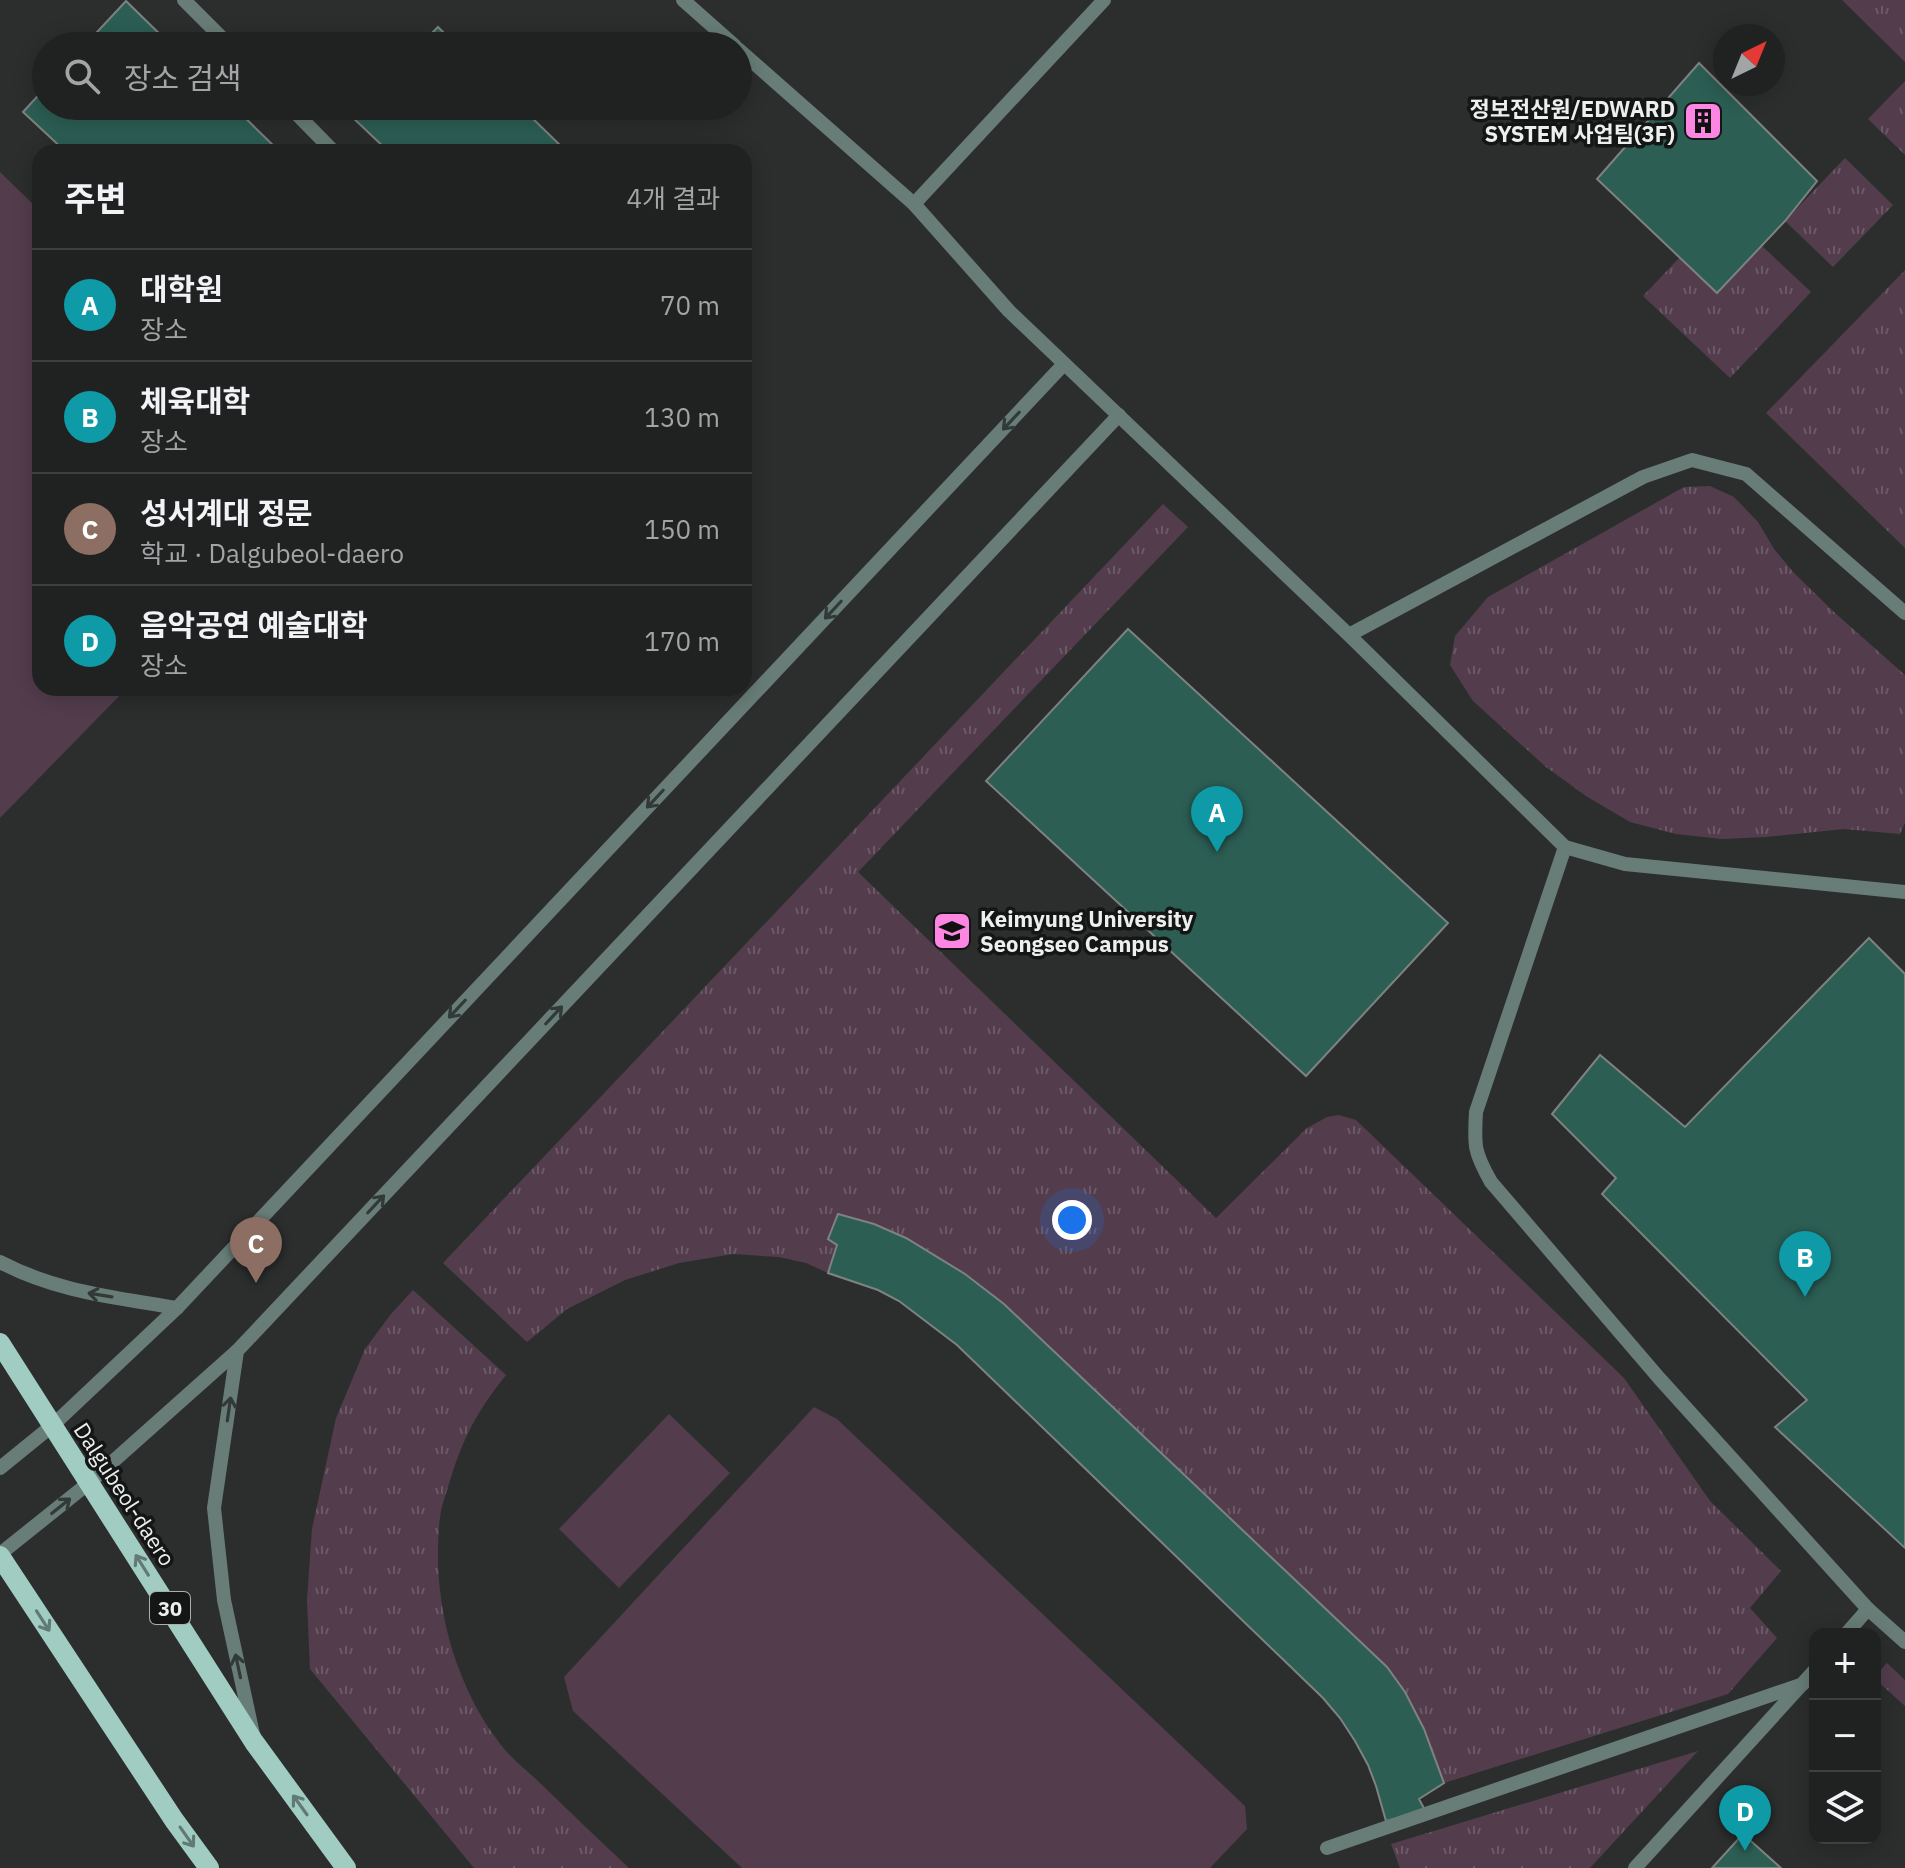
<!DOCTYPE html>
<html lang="ko">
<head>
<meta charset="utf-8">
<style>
	body { margin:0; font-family:"IBM Plex Sans","Noto Sans KR",sans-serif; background:#282a2a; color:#f1f3f6 }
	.controls { position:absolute; right:24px; bottom:24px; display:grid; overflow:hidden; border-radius:16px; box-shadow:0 4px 20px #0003 }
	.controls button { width:72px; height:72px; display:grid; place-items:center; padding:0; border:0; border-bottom:2px solid #3d3f40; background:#202222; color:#f1f3f6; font:40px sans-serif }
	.compass { position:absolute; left:1713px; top:24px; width:72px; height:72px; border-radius:50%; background:#202222; box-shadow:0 4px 20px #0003; rotate:43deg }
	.you { position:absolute; left:1072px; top:1220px; width:28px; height:28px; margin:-20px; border:6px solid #fff; border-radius:50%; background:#1a73e8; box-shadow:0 0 0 12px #1a73e833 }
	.badge { display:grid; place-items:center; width:52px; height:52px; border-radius:50%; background:#1a73e8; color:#fff; font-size:26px; font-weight:700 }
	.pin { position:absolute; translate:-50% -66px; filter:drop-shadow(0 2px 4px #0008) }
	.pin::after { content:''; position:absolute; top:42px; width:28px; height:24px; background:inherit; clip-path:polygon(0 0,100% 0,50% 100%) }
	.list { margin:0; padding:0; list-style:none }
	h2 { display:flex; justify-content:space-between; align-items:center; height:104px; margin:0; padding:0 32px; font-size:34px }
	h2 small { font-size:26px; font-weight:400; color:#a2a4a5 }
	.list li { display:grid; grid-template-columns:52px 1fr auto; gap:24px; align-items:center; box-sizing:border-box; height:112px; padding:0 32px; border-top:2px solid #3d3f40 }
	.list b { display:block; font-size:30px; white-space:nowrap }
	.list p { margin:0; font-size:26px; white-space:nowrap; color:#a2a4a5 }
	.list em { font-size:26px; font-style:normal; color:#a2a4a5 }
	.icon { flex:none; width:44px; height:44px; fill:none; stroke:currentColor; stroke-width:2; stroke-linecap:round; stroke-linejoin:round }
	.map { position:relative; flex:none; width:1905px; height:1868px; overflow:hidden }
	.search { position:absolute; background:#202222; box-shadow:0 4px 20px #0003; left:32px; top:32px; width:720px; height:88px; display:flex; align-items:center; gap:20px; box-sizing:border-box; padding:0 28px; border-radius:44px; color:#a2a4a5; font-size:30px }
	.panel { position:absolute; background:#202222; box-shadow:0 4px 20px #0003; left:32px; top:144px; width:720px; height:552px; border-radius:24px }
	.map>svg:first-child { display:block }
	.grass { fill:url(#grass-tufts) }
	.pitch { fill:#533d4d }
	.building { fill:#2c5e54; stroke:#7e8281; stroke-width:2 }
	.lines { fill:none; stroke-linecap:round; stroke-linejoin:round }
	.service { stroke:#687d77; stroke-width:14 }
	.primary { stroke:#a0ccc1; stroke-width:20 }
	.oneway { stroke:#313a38 }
	.oneway2 { stroke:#617a74 }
	.labels { text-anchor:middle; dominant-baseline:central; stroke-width:7; stroke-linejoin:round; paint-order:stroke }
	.shield { fill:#141616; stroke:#abaead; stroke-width:2 }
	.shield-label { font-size:20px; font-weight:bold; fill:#ecefee }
	.poi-label { font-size:22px; font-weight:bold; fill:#ecefee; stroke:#141616; text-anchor:end }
	.street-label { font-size:22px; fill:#ecefee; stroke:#141616 }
</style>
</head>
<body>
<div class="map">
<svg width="1905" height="1868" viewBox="0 0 1905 1868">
	<defs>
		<pattern id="grass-tufts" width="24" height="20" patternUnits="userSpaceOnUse" patternTransform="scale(2)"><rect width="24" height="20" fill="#533d4d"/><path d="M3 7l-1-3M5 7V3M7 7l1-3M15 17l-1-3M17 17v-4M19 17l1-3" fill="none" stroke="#6c5967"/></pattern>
	</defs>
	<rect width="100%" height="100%" fill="#2b2e2d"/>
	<g class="grass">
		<path d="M1842,0H1905V62Z"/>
		<path d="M1905,81V155L1868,119Z"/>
		<path d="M1845,158L1893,205L1833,267L1785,221Z"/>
		<path d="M1762,246L1811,292L1730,378L1643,296L1679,258L1718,293Z"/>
		<path d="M1905,270V548L1766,413Z"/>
		<path d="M1710,486L1734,497L1758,522L1774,549L1794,573L1835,613L1905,675V823L1900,834L1844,829L1766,837L1722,839L1676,834L1630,822L1586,796L1546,767L1473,701L1450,665L1455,636L1488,597L1684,487Z"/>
		<path d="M1163,504L1188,527L858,872L1216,1218L1307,1128L1327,1117L1339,1115L1356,1120L1624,1378L1710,1501L1781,1571L1750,1608L1777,1638L1728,1694L1444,1783L1424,1729L1405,1692L1355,1638L1004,1304C964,1274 922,1242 875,1224C863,1220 850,1217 838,1214L828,1238L837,1245L828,1273L806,1263L779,1257L733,1254L679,1263L625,1280L567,1309L527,1342L443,1263Z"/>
		<path d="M413,1290L506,1375C475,1414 462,1440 448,1487C445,1497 441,1507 440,1517C431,1594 451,1678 498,1741C509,1757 527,1770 541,1784C570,1812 599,1840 629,1868H474L310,1669L307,1600L312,1529L336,1418L365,1349L391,1314Z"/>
		<path d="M1887,1663L1905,1680V1706L1875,1679V1676Z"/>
		<path d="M1698,1751L1590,1868H1400L1391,1844Z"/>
	</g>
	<g class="pitch">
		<path d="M0,172L40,211V688H127L0,818Z"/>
		<path d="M814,1407L837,1419L1245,1806L1247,1829L1210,1868H742L573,1711L564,1677Z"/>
		<path d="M669,1414L730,1473L619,1588L559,1529Z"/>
	</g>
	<g class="building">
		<path d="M126,1L172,46H84Z"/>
		<path d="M438,27L457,46H419Z"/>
		<path d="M1699,63L1817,181L1785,221L1717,293L1597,179Z"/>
		<path d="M46,87V106H233L280,152H66L23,112Z"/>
		<path d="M359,106H520L567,152H389L350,115Z"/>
		<path d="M1128,629L1448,923L1306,1076L986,781Z"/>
		<path d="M1869,938L1905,974V1548L1775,1427L1807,1400L1602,1194L1616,1178L1552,1114L1600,1055L1685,1127Z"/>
		<path d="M838,1214L874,1224L906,1238L965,1274L1004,1304L1387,1667L1405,1692L1424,1729L1444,1783L1419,1799L1426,1812L1386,1821L1376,1786L1368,1765L1355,1741L1340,1718L1323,1698L957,1345L899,1301L878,1290L828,1273L837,1245L828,1239Z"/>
		<path d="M1743,1834L1781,1868H1712Z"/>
	</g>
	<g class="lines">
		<g class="service">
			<path d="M184,0L230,46"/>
			<path d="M683,0L735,46"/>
			<path d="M738,49L914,204L1009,311L1349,635L1565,847L1625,864L1905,892"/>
			<path d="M289,106L334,152"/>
			<path d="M914,204L1104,0"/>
			<path d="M1349,635L1643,477L1692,460L1746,474L1905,613"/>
			<path d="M1565,847L1476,1112C1474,1146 1474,1152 1491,1182L1659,1378L1868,1609L1905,1642"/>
			<path d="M0,1262C57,1292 114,1297 177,1308"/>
			<path d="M0,1468L53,1425L177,1308L1064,364"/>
			<path d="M0,1554L90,1482L237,1351"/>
			<path d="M1846,1634L1868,1609"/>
			<path d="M253,1734L224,1600L214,1508L237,1351L1119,415"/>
			<path d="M1327,1848L1803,1684"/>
			<path d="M1635,1868L1815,1670"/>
		</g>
		<g class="primary">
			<path d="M0,1343L254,1742L346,1868"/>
			<path d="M0,1556L174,1820L209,1868"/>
		</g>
	</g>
	<defs><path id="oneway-shaft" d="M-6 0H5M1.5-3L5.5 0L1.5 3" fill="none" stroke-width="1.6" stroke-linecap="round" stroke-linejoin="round" transform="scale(2)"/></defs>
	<g class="oneway">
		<use href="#oneway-shaft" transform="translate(1011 421) rotate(133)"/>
		<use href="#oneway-shaft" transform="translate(833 610) rotate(133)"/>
		<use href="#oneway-shaft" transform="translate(655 799) rotate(133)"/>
		<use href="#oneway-shaft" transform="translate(457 1009) rotate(133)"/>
		<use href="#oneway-shaft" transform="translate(554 1015) rotate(-47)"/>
		<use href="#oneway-shaft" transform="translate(376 1204) rotate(-47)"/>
		<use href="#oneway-shaft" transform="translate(100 1295) rotate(-171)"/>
		<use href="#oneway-shaft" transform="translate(229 1409) rotate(-82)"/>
		<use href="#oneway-shaft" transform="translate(61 1506) rotate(-39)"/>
		<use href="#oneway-shaft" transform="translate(238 1666) rotate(-102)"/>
	</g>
	<g class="oneway2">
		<use href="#oneway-shaft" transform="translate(142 1565) rotate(-122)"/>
		<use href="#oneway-shaft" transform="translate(43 1621) rotate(57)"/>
		<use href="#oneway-shaft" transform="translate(300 1805) rotate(-126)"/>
		<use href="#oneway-shaft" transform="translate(187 1837) rotate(55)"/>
	</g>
	<defs>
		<g id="building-square" transform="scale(2)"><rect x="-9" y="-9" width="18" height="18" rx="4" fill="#fd86e3" stroke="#141616"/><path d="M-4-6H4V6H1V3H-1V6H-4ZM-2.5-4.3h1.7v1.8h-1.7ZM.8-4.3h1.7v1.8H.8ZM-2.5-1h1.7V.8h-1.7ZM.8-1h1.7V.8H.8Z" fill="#111"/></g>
		<g id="university-square" transform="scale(2)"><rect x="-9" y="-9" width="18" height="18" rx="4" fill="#fd86e3" stroke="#141616"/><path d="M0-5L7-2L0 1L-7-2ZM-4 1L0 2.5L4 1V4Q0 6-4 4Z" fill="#111"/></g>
	</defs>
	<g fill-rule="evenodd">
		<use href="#building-square" x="1703" y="121"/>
		<use href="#university-square" x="952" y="931"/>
	</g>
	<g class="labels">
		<rect class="shield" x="150" y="1592" width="40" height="32" rx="6"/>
		<g class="shield-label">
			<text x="170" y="1608">30</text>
		</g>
		<g class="poi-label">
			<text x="1675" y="108">정보전산원/EDWARD<tspan x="1675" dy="25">SYSTEM 사업팀(3F)</tspan></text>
			<text x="980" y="918" text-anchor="start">Keimyung University<tspan x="980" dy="25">Seongseo Campus</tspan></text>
		</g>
		<g class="street-label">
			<text transform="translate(125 1494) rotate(57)">Dalgubeol-daero</text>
		</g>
	</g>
</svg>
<div class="controls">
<button>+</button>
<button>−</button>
<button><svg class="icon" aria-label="layers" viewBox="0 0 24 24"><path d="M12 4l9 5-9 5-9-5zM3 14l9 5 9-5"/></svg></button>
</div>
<svg class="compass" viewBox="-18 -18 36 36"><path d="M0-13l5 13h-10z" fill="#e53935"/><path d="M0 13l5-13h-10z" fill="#a2a4a5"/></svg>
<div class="you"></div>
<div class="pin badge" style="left:1217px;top:852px;background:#0f9aa8">A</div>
<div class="pin badge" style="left:1805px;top:1297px;background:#0f9aa8">B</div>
<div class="pin badge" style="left:256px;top:1283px;background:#8d6e63">C</div>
<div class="pin badge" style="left:1745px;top:1851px;background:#0f9aa8">D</div>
<div class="search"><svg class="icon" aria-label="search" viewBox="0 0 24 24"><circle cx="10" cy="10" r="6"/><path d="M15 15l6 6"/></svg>장소 검색</div>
<section class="panel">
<h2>주변<small>4개 결과</small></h2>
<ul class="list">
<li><span class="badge" style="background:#0f9aa8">A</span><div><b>대학원</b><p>장소</p></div><em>70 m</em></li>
<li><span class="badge" style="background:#0f9aa8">B</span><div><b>체육대학</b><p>장소</p></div><em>130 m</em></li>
<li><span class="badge" style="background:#8d6e63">C</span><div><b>성서계대 정문</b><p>학교 · Dalgubeol-daero</p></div><em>150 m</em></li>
<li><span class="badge" style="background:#0f9aa8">D</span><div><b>음악공연 예술대학</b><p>장소</p></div><em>170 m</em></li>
</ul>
</section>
</div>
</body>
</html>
